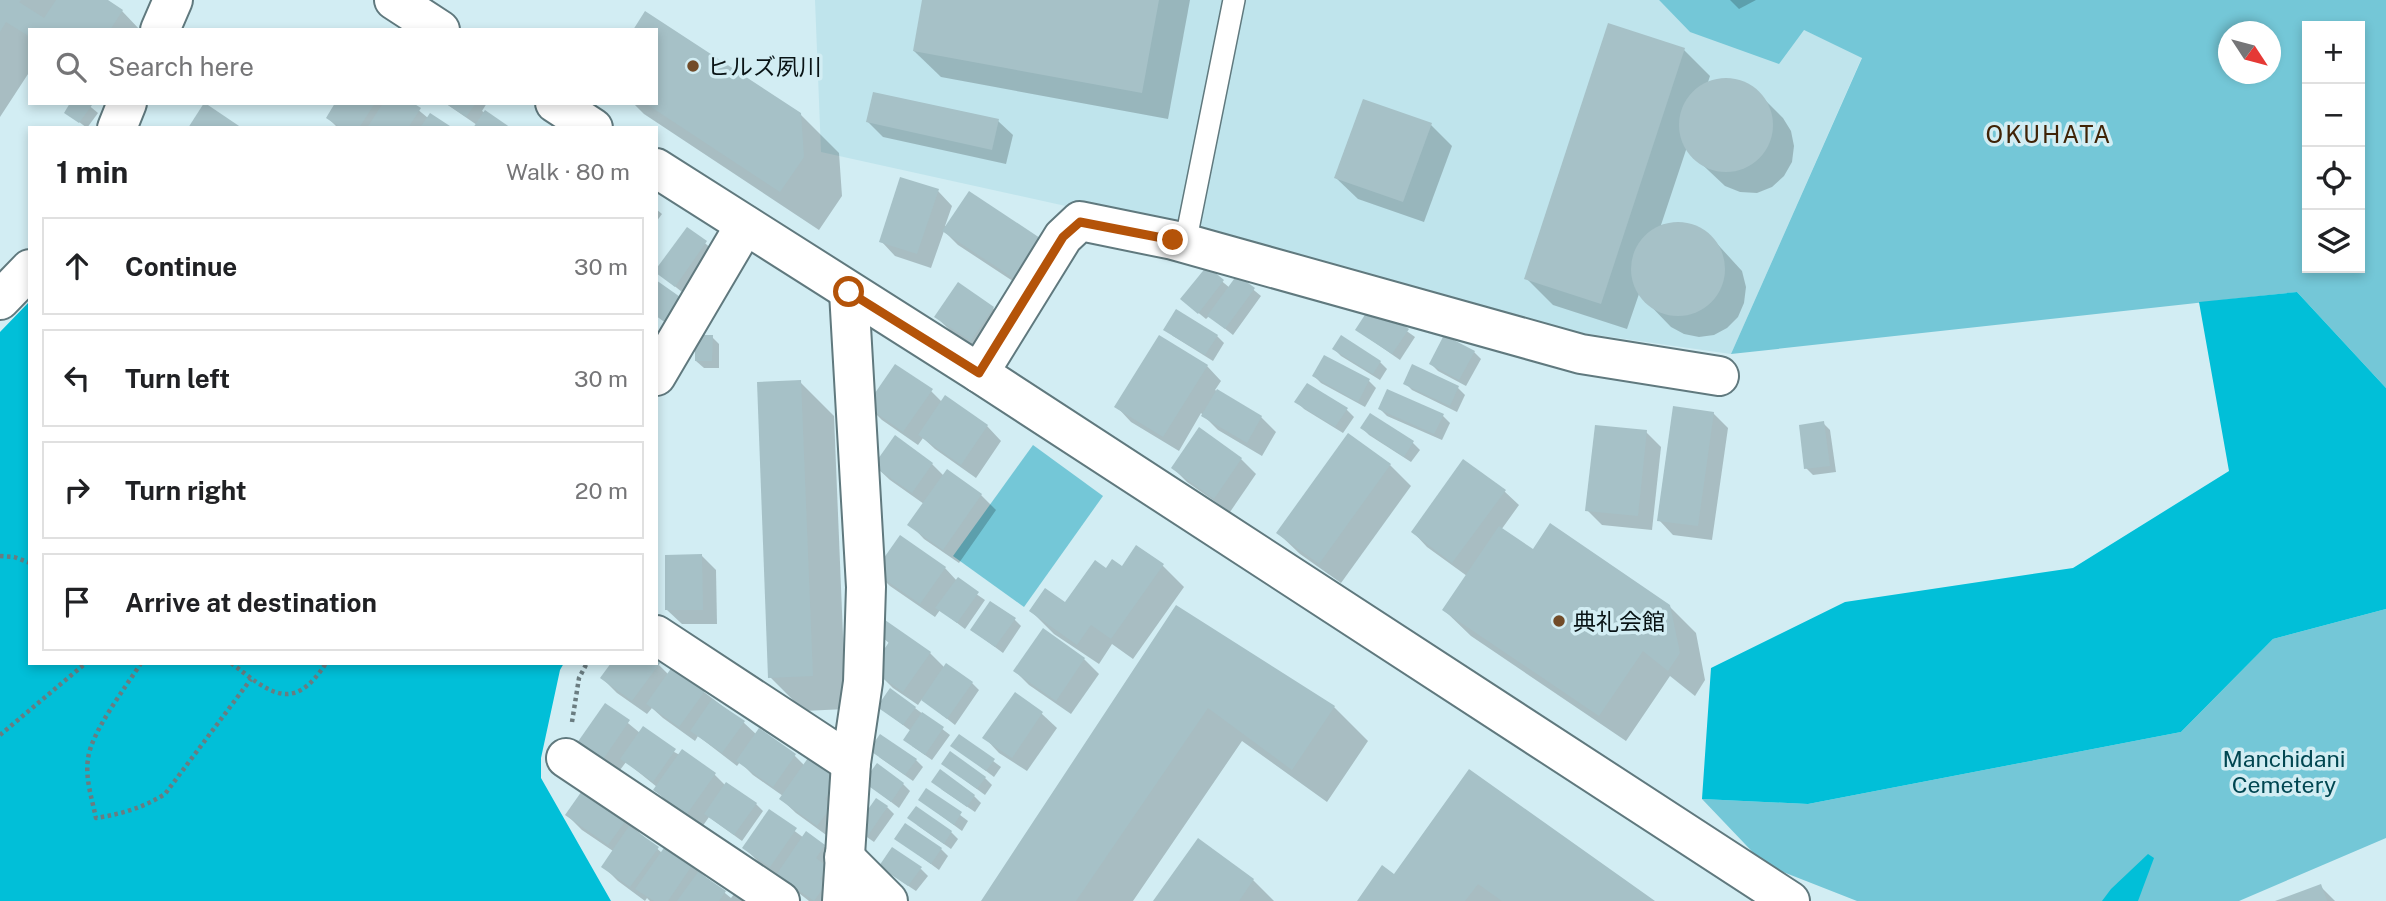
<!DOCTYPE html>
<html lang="en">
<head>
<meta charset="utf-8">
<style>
	body { margin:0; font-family:"Public Sans","Noto Sans JP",sans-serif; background:#f2f2f2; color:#202124 }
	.controls { position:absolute; right:21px; top:21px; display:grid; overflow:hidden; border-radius:0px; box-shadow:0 4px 10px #0003 }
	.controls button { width:63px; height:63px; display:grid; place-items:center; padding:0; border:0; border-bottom:2px solid #e0e0e0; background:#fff; color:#202124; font:35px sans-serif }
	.compass { position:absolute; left:2218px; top:21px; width:63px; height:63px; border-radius:50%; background:#fff; box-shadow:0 4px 10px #0003; rotate:126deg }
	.stop { position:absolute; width:21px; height:21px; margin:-16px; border:5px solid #b45309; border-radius:50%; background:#fff }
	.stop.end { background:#b45309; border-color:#fff; box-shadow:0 2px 7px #0008 }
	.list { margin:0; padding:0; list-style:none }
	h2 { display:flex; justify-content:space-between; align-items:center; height:91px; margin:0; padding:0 28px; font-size:30px }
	h2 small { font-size:23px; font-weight:400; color:#757577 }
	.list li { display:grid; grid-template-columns:46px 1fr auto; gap:21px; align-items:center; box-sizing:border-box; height:98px; margin:0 14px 14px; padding:0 14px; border:2px solid #e0e0e0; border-radius:0px }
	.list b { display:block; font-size:26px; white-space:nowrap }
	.list em { font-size:23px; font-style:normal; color:#757577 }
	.icon { flex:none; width:38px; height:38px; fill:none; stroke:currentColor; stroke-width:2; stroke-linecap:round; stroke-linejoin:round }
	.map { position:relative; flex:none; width:2386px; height:901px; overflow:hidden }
	.search { position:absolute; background:#fff; box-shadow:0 4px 10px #0003; left:28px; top:28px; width:630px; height:77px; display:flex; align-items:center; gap:18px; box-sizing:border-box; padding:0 24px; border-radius:0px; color:#757577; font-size:26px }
	.panel { position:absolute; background:#fff; box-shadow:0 4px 10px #0003; left:28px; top:126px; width:630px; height:539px; border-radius:0px }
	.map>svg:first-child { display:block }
	.built { fill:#bfe4ec }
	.green { fill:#74c7d7; fill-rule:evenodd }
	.forest { fill:#01bfd8 }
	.shadow { fill:#0003 }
	.building { fill:#a6c1c7 }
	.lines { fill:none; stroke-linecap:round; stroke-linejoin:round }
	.lane-casing { stroke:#60797e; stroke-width:24 }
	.street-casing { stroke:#60797e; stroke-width:42 }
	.path { stroke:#6a7c80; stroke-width:4.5; stroke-dasharray:3.5 3.5; stroke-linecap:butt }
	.lane { stroke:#fff; stroke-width:21 }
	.street { stroke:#fff; stroke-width:38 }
	.route { stroke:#b45309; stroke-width:9 }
	.poi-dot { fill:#724c29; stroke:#d2edf3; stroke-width:2.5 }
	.labels { text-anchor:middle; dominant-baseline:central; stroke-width:7; stroke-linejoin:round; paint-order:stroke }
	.poi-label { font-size:23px; fill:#091315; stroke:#d2edf3; text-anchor:start }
	.park-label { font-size:23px; fill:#004651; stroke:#d2edf3 }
	.neighbourhood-label { font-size:24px; letter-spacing:2px; fill:#402306; stroke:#d2edf3 }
</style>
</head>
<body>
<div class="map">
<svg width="2386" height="901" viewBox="0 0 2386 901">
	<rect width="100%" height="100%" fill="#d2edf3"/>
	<path class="built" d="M815,0H1659L1690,32L1804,30L1862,57L1731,354L1582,333L1165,228L821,152Z"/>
	<g class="green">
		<path d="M1659,0H2386V388L2297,292L1731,354L1862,58L1804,30L1779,64L1690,32ZM2307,26H2360V268H2307ZM2228,32H2270V74H2228Z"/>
		<path d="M1033,445L1103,496L1024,607L953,556Z"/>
		<path d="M2386,609V838L2239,901H1857L1765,865L1702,799L1808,804L2181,732L2273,639Z"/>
	</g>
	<g class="forest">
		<path d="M2297,292L2386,388V609L2273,639L2181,732L1808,804L1702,799L1711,668L1845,602L2073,568L2229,471L2199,302Z"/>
		<path d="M30,301V663H564L560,670L541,758V778L611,901H0V332Z"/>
		<path d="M2148,854L2154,858L2138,901H2102L2111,889Z"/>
	</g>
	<g class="shadow">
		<path d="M0,0H104L122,11L140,30H30V71L0,117Z"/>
		<path d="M924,0H1190L1168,119L941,77L914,51Z"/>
		<path d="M1730,0H1756L1739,9Z"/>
		<path d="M656,30L800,114L839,153L842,196L819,230L644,114L633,103H656Z"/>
		<path d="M1684,50L1710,76L1707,85L1719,80L1734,81L1749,86L1761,96L1783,118L1791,131L1794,146L1792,162L1784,176L1772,187L1757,193L1740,192L1725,186L1691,154L1687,147L1661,225L1680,223L1696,226L1710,236L1742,271L1746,287L1744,303L1738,317L1727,328L1714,335L1699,337L1684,334L1671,327L1639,294L1627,329L1553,305L1526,278Z"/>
		<path d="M72,103H86L98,113L87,128L66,112Z"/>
		<path d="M338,103H410L428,118L449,128H338L328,118Z"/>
		<path d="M445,103H487L482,111L508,128L477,125Z"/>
		<path d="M998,121L1013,135L1006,164L883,137L868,122Z"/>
		<path d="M1431,125L1452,146L1424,222L1358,199L1336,178Z"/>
		<path d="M938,191L952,206L945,226L1038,239L1028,291L958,245L944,231L931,268L895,256L881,241Z"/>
		<path d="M656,209L662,214L656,222Z"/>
		<path d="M688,229L713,250L682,292L657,272Z"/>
		<path d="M1207,269L1230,288L1238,277L1261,296L1233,335L1209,316L1206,319L1190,306Z"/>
		<path d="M1373,307L1415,337L1400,360L1357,330Z"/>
		<path d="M993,308L1007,323L986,354L951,331L936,317Z"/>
		<path d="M1166,329L1217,336L1224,343L1213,361L1173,336Z"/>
		<path d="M712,337L719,344V368H704L696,361Z"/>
		<path d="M1334,349L1380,362L1387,369L1380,380L1341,356Z"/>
		<path d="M1474,352L1481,359L1466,386L1438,371L1431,364Z"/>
		<path d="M1325,357L1369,381L1376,388L1365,407L1321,383L1314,376Z"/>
		<path d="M1207,366L1221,381L1215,390L1261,417L1276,432L1262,456L1218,430L1201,413L1179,451L1131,422L1117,407Z"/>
		<path d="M800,382L834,416L846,709L804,711L770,677Z"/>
		<path d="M1405,383L1458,388L1465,395L1457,412L1412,390Z"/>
		<path d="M931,391L942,402L987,426L1001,441L976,478L935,449L923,438L918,445L882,420L868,406Z"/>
		<path d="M1297,402L1347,410L1354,417L1343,433L1304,409Z"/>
		<path d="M1380,409L1443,416L1450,423L1442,440L1387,416Z"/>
		<path d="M1713,413L1728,428L1712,540L1673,535L1659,520Z"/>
		<path d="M1371,415L1413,443L1420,450L1411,462L1369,435L1362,428Z"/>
		<path d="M1823,423L1830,430L1836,472L1813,475L1806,468Z"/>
		<path d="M1199,430L1241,459L1256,474L1230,512L1187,482L1173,468Z"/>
		<path d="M1646,432L1661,447L1652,530L1602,525L1587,510Z"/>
		<path d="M895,438L932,464L944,476L947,471L981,495L996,510L959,563L924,539L910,524L924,504L890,480L875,466Z"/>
		<path d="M1390,465L1411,486L1341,583L1300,554L1278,533Z"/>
		<path d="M1504,491L1519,505L1501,530L1534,551L1669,606L1696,633L1705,680L1695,696L1670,676L1626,741L1471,636L1444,610L1467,576L1427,547L1413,532Z"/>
		<path d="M702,556L716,570L717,624H682L667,610Z"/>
		<path d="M1163,566L1184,587L1133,659L1112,644L1099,664L1054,634L1031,611L1066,605L1107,570Z"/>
		<path d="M945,568L957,581L985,600L965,629L940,610L935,617L890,586L876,572Z"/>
		<path d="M1177,608L1334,707L1368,741L1327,802L1242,741L1133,901H984Z"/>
		<path d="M1014,619L1021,626L1003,653L972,630Z"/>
		<path d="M885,622L930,653L945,668L972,683L979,690L955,725L922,699L918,705L893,688L879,674L885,666L890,644L878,633Z"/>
		<path d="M1084,659L1099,674L1071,714L1029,685L1015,671Z"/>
		<path d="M658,664L669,675L672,670L704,692L743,722L757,735L794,755L805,766L830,775L833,840L796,813L781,799L783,796L753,775L740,762L737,766L698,736L695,741L663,718L652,708L647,714L617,693L602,678Z"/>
		<path d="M1015,694L1042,714L1057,728L1027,771L999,753L985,738Z"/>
		<path d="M606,705L640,733L714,774L726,786L756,804L763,811L742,841L709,817L702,827L670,804L655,790L657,787L626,762L617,774L594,757Z"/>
		<path d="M879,707L915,708L950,735L932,760L912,746L911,731Z"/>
		<path d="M960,736L1001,767L994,777L953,746Z"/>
		<path d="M879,757L916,760L923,767L913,781Z"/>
		<path d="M951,770L985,778L992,785L985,795Z"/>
		<path d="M1470,771L1652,901H1359L1395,876Z"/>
		<path d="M865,782L903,784L910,791L899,808Z"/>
		<path d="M941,789L974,796L981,803L975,812Z"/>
		<path d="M927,790L968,821L962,831L928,806Z"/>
		<path d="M887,807L894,814L874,842L864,835Z"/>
		<path d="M769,812L804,838L824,846L838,861L839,901H809L759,862L744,848Z"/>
		<path d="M567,815L625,820L662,853L692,866L731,898L735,893L746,901H650L647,898L645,901L618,881L603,866L613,851L582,830Z"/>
		<path d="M917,825L951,832L958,839L951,849Z"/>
		<path d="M897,839L941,849L948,856L939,870Z"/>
		<path d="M1198,841L1253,880L1274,901H1156Z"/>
		<path d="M921,869L928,876L916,891L889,873Z"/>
		<path d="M2320,886L2335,901H2279Z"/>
	</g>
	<g class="building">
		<path d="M0,0H21L19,2L44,18L56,0H108L123,10L110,30H30V37L6,22L0,32Z"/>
		<path d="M922,0H1159L1142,93L913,51Z"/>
		<path d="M645,11L801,113L804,157L780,192L645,103H656V30H633Z"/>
		<path d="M1608,23L1685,48L1601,304L1524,279Z"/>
		<circle cx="1726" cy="125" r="47"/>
		<path d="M873,92L999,119L992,150L866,122Z"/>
		<path d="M1363,99L1432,123L1403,202L1334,178Z"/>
		<path d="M70,103L92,105L79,123L64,113Z"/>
		<path d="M204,103H205L242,128H188Z"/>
		<path d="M335,103H375L359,128H341L326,118Z"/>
		<path d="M383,103H413L421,108L408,128H367Z"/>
		<path d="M445,103H476L466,117Z"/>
		<path d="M485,110L511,128H473Z"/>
		<path d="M430,113L453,128H420Z"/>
		<path d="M900,177L939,189L917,254L879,242Z"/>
		<path d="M969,191L1040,238L1013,278L942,231Z"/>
		<circle cx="1678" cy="269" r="47"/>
		<path d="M687,227L707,241L675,287L656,273V269Z"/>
		<path d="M1207,266L1224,280L1198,314L1180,299Z"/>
		<path d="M1237,275L1255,288L1225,329L1207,316Z"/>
		<path d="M656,280L683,299L666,323L656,316Z"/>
		<path d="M958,282L994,307L971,341L934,317Z"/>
		<path d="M1372,304L1409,329L1392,354L1355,330Z"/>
		<path d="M1176,309L1218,335L1205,355L1163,330Z"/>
		<path d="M695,335H713L712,361H695Z"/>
		<path d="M1159,335L1208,365L1163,437L1114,407Z"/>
		<path d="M1341,335L1381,361L1373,374L1332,349Z"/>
		<path d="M1444,335L1475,351L1459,380L1429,364Z"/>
		<path d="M1324,355L1370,379L1358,402L1312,376Z"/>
		<path d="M895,364L933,389L903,432L866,406Z"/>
		<path d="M1412,364L1459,386L1450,406L1403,384Z"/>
		<path d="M801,380L813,676L768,678L757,382Z"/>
		<path d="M1307,383L1348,408L1335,427L1294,402Z"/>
		<path d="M1217,389L1262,416L1247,443L1201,416Z"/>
		<path d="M1387,389L1444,414L1434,434L1378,409Z"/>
		<path d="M945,395L988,425L961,465L918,435Z"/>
		<path d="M1673,406L1714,412L1698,526L1657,521Z"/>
		<path d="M1370,413L1414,441L1404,457L1360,428Z"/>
		<path d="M1824,421L1830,466L1804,469L1799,425Z"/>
		<path d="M1595,425L1647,430L1638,516L1585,511Z"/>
		<path d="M1199,427L1242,458L1214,499L1171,468Z"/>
		<path d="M1348,433L1391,464L1319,564L1276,533Z"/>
		<path d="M895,435L933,463L912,493L873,466Z"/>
		<path d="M1463,459L1506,490L1452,563L1411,532Z"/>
		<path d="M947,469L982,494L943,550L907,525Z"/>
		<path d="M1550,523L1670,605L1680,653L1668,671L1643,651L1599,716L1442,610L1499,526L1533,549Z"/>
		<path d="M900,535L946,567L920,604L874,572Z"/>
		<path d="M1136,545L1164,564L1111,639L1091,625L1077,645L1029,611L1045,588L1065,602L1095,560L1106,568L1112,559L1122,566Z"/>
		<path d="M702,554L703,610H665V555Z"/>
		<path d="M958,577L979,592L957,623L935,608Z"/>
		<path d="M990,601L1016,618L995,647L970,630Z"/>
		<path d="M1176,605L1335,706L1292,770L1208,708L1076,901H981Z"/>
		<path d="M885,620L931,652L903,692L877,674L883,665L877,660L889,642L876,633Z"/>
		<path d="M1043,628L1085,658L1056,701L1013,671Z"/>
		<path d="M656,660L660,663L632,701L600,678L611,663H656Z"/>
		<path d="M946,663L973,682L947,719L921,700Z"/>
		<path d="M672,667L705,691L679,727L646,704Z"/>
		<path d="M890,688L916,707L903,725L877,707Z"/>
		<path d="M1015,692L1043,712L1012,758L982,738Z"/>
		<path d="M712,699L745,721L722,753L690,731Z"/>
		<path d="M605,703L630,720L602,761L577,743Z"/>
		<path d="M922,712L944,727L925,755L903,740Z"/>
		<path d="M643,726L676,749L653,782L620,759Z"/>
		<path d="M759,728L796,754L773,787L736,761Z"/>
		<path d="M880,734L917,759L905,775L869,750Z"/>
		<path d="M959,734L995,759L986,771L950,746Z"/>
		<path d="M682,749L716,773L687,814L653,790Z"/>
		<path d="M950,751L986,777L977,789L941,764Z"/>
		<path d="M808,758L831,774L833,788L825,799L833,805L817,826L779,799Z"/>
		<path d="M877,763L904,783L891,802L863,782Z"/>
		<path d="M940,769L975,795L967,807L931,782Z"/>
		<path d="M1469,769L1655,901H1502L1478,884L1465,901H1357L1382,865L1394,874Z"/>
		<path d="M726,782L757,803L734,835L704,814Z"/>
		<path d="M584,788L627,819L608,845L565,815Z"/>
		<path d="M926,788L962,812L954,825L918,800Z"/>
		<path d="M876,798L888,806L867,837L855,828Z"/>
		<path d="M916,806L952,831L944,844L907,818Z"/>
		<path d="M769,809L797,828L770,867L742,848Z"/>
		<path d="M905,823L942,848L931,864L894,839Z"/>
		<path d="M629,826L659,847L630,887L601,867Z"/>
		<path d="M806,831L825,845L816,858L828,867L820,879L827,883L814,901L776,875Z"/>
		<path d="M1198,838L1254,879L1239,901H1153Z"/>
		<path d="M666,845L693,864L668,901H654L635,889Z"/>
		<path d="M892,847L922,867L908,886L879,866Z"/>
		<path d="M698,872L726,891L719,901H677Z"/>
		<path d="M2321,884L2327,901H2275Z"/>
	</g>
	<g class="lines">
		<g class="lane-casing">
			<path id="lane" d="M1185,244L1234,0"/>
		</g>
		<g class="street-casing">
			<g id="street">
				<path d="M394,0L440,30"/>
				<path d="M160,30L173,0"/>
				<path d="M555,103L593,128"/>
				<path d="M117,128L127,103"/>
				<path d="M656,168L979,373L1790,901"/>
				<path d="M0,300L30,269"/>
				<path d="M979,373L1063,237L1080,221L1173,240L1581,354L1719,376"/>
				<path d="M656,376L745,225"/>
				<path d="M656,635L851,763"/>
				<path d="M566,758L780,901"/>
				<path d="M844,857L888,901"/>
				<path d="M842,901L851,763L863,682L866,587L849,292"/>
			</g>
		</g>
		<g class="path">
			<path d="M0,556L14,557L30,563"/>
			<path d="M141,663C126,687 91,732 88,759C85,778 92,799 96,818C121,814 143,808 165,794L251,679"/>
			<path d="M231,663C269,692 293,715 326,663"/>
			<path d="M572,722L579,678L587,663"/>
			<path d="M0,735L86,663"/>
		</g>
		<use href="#lane" class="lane"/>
		<use href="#street" class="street"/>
	</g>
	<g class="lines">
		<path class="route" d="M849,292L979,373L1063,237L1080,222L1173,240"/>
	</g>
	<g class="poi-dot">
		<circle cx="693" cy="66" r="7"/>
		<circle cx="1559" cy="621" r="7"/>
	</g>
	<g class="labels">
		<g class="poi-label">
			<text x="707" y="66">ヒルズ夙川</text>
			<text x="1573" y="621">典礼会館</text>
		</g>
		<g class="park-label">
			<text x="2284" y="758">Manchidani<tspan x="2284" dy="26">Cemetery</tspan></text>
		</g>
		<g class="neighbourhood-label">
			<text x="2049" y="134">OKUHATA</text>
		</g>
	</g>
</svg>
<div class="controls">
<button>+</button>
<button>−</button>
<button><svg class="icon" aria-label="locate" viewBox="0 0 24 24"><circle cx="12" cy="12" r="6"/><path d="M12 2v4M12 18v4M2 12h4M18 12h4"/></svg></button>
<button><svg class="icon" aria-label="layers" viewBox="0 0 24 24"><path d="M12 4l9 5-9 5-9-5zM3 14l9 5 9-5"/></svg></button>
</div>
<svg class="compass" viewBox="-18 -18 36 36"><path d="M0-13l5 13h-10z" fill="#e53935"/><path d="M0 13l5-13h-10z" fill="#757577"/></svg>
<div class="stop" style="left:849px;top:292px"></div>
<div class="stop end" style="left:1173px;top:240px"></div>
<div class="search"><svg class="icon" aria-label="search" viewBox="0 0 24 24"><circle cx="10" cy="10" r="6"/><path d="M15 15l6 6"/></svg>Search here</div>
<section class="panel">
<h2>1 min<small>Walk · 80 m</small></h2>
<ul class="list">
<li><svg class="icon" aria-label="ahead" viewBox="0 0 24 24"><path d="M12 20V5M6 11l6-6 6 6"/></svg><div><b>Continue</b></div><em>30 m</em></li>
<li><svg class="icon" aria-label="left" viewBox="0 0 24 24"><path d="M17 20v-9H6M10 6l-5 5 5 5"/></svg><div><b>Turn left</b></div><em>30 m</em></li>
<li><svg class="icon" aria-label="right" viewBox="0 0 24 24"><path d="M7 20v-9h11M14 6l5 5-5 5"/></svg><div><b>Turn right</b></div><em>20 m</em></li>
<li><svg class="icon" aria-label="arrive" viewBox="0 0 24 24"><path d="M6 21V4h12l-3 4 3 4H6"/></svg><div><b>Arrive at destination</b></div></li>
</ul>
</section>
</div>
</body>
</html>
